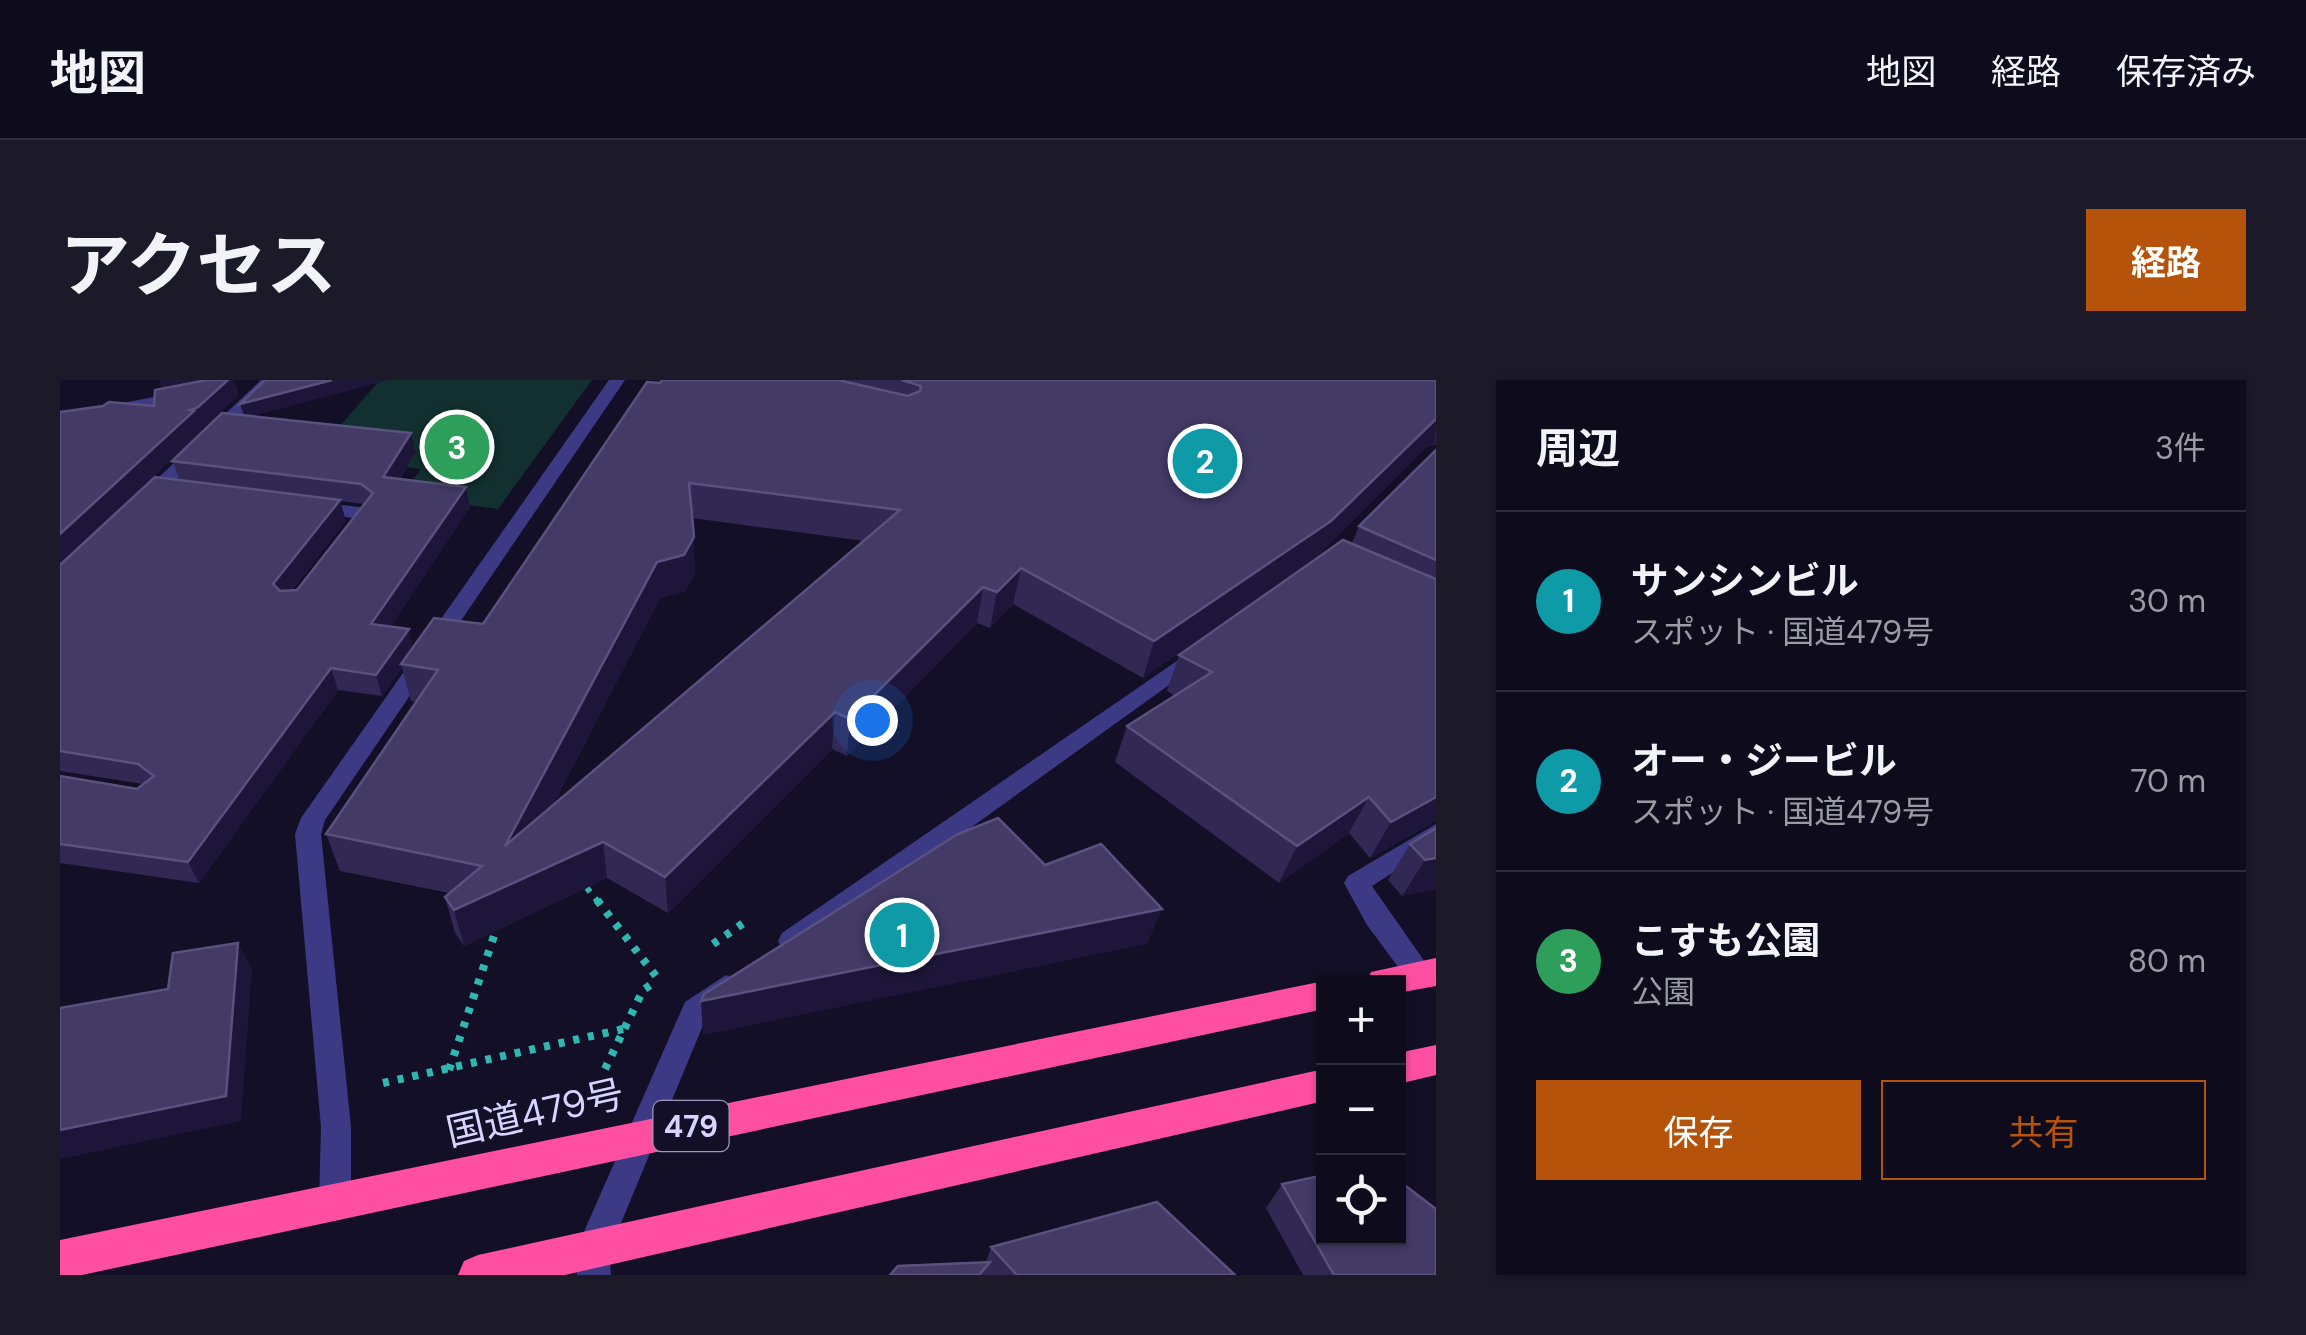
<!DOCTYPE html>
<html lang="ja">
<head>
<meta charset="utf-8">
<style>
	body { margin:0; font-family:"DM Sans","Noto Sans JP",sans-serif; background:#1c1929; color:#f1f3f6 }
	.controls { position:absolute; right:30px; bottom:30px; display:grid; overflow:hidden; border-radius:0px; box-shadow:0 2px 8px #0004 }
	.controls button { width:90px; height:90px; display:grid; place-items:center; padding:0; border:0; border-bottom:2px solid #2e2b3b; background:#0e0b1c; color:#f1f3f6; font:50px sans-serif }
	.you { position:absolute; left:812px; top:340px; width:35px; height:35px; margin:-25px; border:8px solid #fff; border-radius:50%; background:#1a73e8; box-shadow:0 0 0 15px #1a73e833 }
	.badge { display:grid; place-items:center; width:65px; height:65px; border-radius:50%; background:#b45309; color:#fff; font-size:32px; font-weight:700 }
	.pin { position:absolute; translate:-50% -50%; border:5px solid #fff; box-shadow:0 2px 10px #0006 }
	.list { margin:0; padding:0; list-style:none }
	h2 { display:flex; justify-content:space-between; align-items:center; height:130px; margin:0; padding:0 40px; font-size:42px }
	h2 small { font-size:32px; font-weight:400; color:#9b9ba3 }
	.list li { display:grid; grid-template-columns:65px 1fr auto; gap:30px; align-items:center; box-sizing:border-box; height:180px; padding:0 40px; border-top:2px solid #2e2b3b }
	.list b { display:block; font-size:38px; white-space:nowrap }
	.list p { margin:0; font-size:32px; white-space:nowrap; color:#9b9ba3 }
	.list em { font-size:32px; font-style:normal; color:#9b9ba3 }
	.actions { display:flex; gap:20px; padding:30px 40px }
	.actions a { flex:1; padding:22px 0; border:2px solid #b45309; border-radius:0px; text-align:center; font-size:35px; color:#b45309 }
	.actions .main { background:#b45309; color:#fff }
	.icon { flex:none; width:55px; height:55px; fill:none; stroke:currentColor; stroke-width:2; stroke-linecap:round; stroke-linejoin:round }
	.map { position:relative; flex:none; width:1376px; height:895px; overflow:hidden; border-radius:0px }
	header { display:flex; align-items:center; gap:60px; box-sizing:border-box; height:140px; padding:0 50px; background:#0e0b1c; border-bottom:2px solid #2e2b3b }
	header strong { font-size:48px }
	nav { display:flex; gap:55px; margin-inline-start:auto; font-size:35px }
	.intro { display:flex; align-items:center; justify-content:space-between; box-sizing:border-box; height:240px; padding:0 60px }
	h1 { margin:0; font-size:70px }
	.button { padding:25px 45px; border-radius:0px; background:#b45309; color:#fff; font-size:35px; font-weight:700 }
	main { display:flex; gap:60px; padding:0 60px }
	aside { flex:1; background:#0e0b1c; border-radius:0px; box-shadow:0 2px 8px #0004 }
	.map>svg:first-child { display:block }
	.green { fill:#12302f }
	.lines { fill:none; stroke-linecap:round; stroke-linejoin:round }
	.path-far1 { stroke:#2fb8b0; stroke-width:6; stroke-dasharray:5 8; stroke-linecap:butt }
	.path { stroke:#2fb8b0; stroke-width:8; stroke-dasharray:6 9; stroke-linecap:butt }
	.lane { fill:#3d3a85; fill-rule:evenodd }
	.street { fill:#3d3a85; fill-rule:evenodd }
	.highway { fill:#ff4fa3; fill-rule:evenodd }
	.wall { fill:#312854; fill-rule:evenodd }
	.shaded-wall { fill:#1d163a }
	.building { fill:#433a66; stroke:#5a527e; stroke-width:2.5; fill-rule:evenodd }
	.labels { text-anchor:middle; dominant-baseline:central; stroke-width:9; stroke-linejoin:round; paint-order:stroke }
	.shield { fill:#130f26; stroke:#9e99be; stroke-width:2.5 }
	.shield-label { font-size:30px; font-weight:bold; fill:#d9d4ff }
	.near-street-label { font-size:38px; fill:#d9d4ff; stroke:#130f26 }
</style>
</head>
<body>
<header>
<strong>地図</strong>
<nav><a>地図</a><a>経路</a><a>保存済み</a></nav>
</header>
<div class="intro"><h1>アクセス</h1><a class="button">経路</a></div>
<main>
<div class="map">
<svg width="1376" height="895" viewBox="0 0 1376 895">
	<rect width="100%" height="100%" fill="#130f26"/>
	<path class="green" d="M320,0H532L438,129L340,116L361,89L346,87L356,72L266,62Z"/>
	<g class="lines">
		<path class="path-far1" d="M527,508L539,523"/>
		<g class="path">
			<path d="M537,520L599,600"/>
			<path d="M653,564L688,540"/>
			<path d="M545,689L583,610L592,604"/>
			<path d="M389,690L437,547"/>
			<path d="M323,703L563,649"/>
		</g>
		<path class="lane" d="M549,0H565L265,440L261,454L291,747V823L286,834L275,838L264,834L259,823L261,747L235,454L241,438Z"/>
		<g class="street">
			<path d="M201,0H218L91,126H77V118Z"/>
			<path d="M125,11L133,16L131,20L0,45V35Z"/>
			<path d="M252,121L306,128L315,134L298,158L291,160L281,154L293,138L245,131V123Z"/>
			<path d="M1140,265L1151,272L1148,277L742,569L732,572L722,569L718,561L722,553Z"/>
			<path d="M1376,444V465L1312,506L1374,595L1370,603L1360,606L1350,603L1307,545L1284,503L1288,496Z"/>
			<path d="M666,595L676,599L680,607L676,615L646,638L549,872L551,895H517L515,872L625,622Z"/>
		</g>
		<g class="highway">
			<path d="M1376,578V606L1338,613V602H1306L1311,592Z"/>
			<path d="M1264,601L1268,602H1264V629L22,895H0V860Z"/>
			<path d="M1376,665V695L1338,704V673Z"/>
			<path d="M1264,689V721L505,895H398L404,881L418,875Z"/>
		</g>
	</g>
	<g class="wall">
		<path d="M328,0L190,36L355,73L340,99L406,107L410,127L330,247L353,267L423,244L602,0H1376V65L1367,66L1257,176L1083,298L953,224L930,248L917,243L787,376L772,369L608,533L547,498L404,566L395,553L385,517L389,513L280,491L266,454L356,322L351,321L342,288L322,316L278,310L139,503L0,483V396L77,409L83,404L0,391V185L120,100L112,81L184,36ZM280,121L304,124L237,210H232L286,141ZM632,138L804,161L493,425L600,218L626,211L635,192Z"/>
		<path d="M1376,70V441L1310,478L1289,453L1219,503L1055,382L1067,346L1115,316L1107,311L1119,275L1292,163L1299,146Z"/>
		<path d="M1376,448V509L1342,516L1328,500L1350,464Z"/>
		<path d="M1222,804L1376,895H1243L1206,828Z"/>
		<path d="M931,867L1175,895H830L926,882Z"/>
	</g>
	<g class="shaded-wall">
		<path d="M99,0H163L103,11Z"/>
		<path d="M168,0H174L179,15L144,48L141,49L142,51L0,185V154L130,30Z"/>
		<path d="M272,0H328L185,38L180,24Z"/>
		<path d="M1376,39L1375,64L1367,66L1257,176L1083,298L1094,261Z"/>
		<path d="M351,53L355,73L328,118L323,97Z"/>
		<path d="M406,107L410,127L317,266L311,244Z"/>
		<path d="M280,120L286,141L220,225L213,204Z"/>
		<path d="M634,157L635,192L626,211L600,218L453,502L445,466L597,182Z"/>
		<path d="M961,188L953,224L930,248L937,212Z"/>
		<path d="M923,207L917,243L787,376L790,339Z"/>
		<path d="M349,249L354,271L341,284L342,288L322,316L316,295Z"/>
		<path d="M271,288L278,310L139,503L128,482Z"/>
		<path d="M775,332L772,369L608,533L605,497Z"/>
		<path d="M1309,417L1289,453L1219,503L1237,466Z"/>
		<path d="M1376,417V441L1310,478L1331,442Z"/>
		<path d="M543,462L547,498L404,566L394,530Z"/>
		<path d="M1376,478V509L1342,516L1365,480Z"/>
		<path d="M1102,529L1087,564L643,655L641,621Z"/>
		<path d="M178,563L192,589L181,741L0,779V750Z"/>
	</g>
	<g class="building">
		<path d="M147,0H168L137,28L130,30L134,31L0,154V32L43,26L49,22L94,26L95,10Z"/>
		<path d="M205,0H272L180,24Z"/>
		<path d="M602,0H778L848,16L860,11L861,6L842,0H1376V39L1271,141L1094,261L961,188L937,212L923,207L790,339L775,332L605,497L543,462L394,530L385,517L422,486L266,454L378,290L341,284L374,238L423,244L587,2L600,3ZM629,103L840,130L445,466L597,182L624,175L634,157Z"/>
		<path d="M162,33L351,53L323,97L406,107L311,244L349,249L316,295L271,288L128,482L0,464V396L77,409L94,396L78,384L0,371V185L95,97L280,120L213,204L220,211L237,210L313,113L301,104L112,81Z"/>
		<path d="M1376,70V180L1299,146Z"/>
		<path d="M1283,160L1376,199V417L1331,442L1309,417L1237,466L1067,346L1152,292L1119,275Z"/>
		<path d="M938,438L985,485L1041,464L1102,529L641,621L644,614L898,454Z"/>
		<path d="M1376,448V478L1365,480L1350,464Z"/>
		<path d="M178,563L166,716L0,750V628L108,609L113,573Z"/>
		<path d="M1264,795V858H1338V800L1376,829V895H1274L1222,804Z"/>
		<path d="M1097,822L1175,895H957L931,867Z"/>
		<path d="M930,882L919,895H830L838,886Z"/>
	</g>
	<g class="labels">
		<rect class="shield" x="593.5" y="721" width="75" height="50" rx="8"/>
		<g class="shield-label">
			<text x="631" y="746">479</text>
		</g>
		<g class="near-street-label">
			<text transform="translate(475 733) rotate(-13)">国道479号</text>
		</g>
	</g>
</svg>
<div class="controls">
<button>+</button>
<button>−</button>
<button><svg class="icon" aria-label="locate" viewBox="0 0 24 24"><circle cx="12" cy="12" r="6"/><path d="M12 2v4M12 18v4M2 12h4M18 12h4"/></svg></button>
</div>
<div class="you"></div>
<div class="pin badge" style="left:842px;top:555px;background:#0f9aa8">1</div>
<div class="pin badge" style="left:1145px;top:81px;background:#0f9aa8">2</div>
<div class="pin badge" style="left:397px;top:67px;background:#2e9e5b">3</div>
</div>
<aside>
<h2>周辺<small>3件</small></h2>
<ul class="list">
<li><span class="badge" style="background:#0f9aa8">1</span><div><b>サンシンビル</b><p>スポット · 国道479号</p></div><em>30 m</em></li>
<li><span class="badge" style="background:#0f9aa8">2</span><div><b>オー・ジービル</b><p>スポット · 国道479号</p></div><em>70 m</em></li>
<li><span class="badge" style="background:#2e9e5b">3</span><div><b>こすも公園</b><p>公園</p></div><em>80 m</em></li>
</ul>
<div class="actions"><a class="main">保存</a><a>共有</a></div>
</aside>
</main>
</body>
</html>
